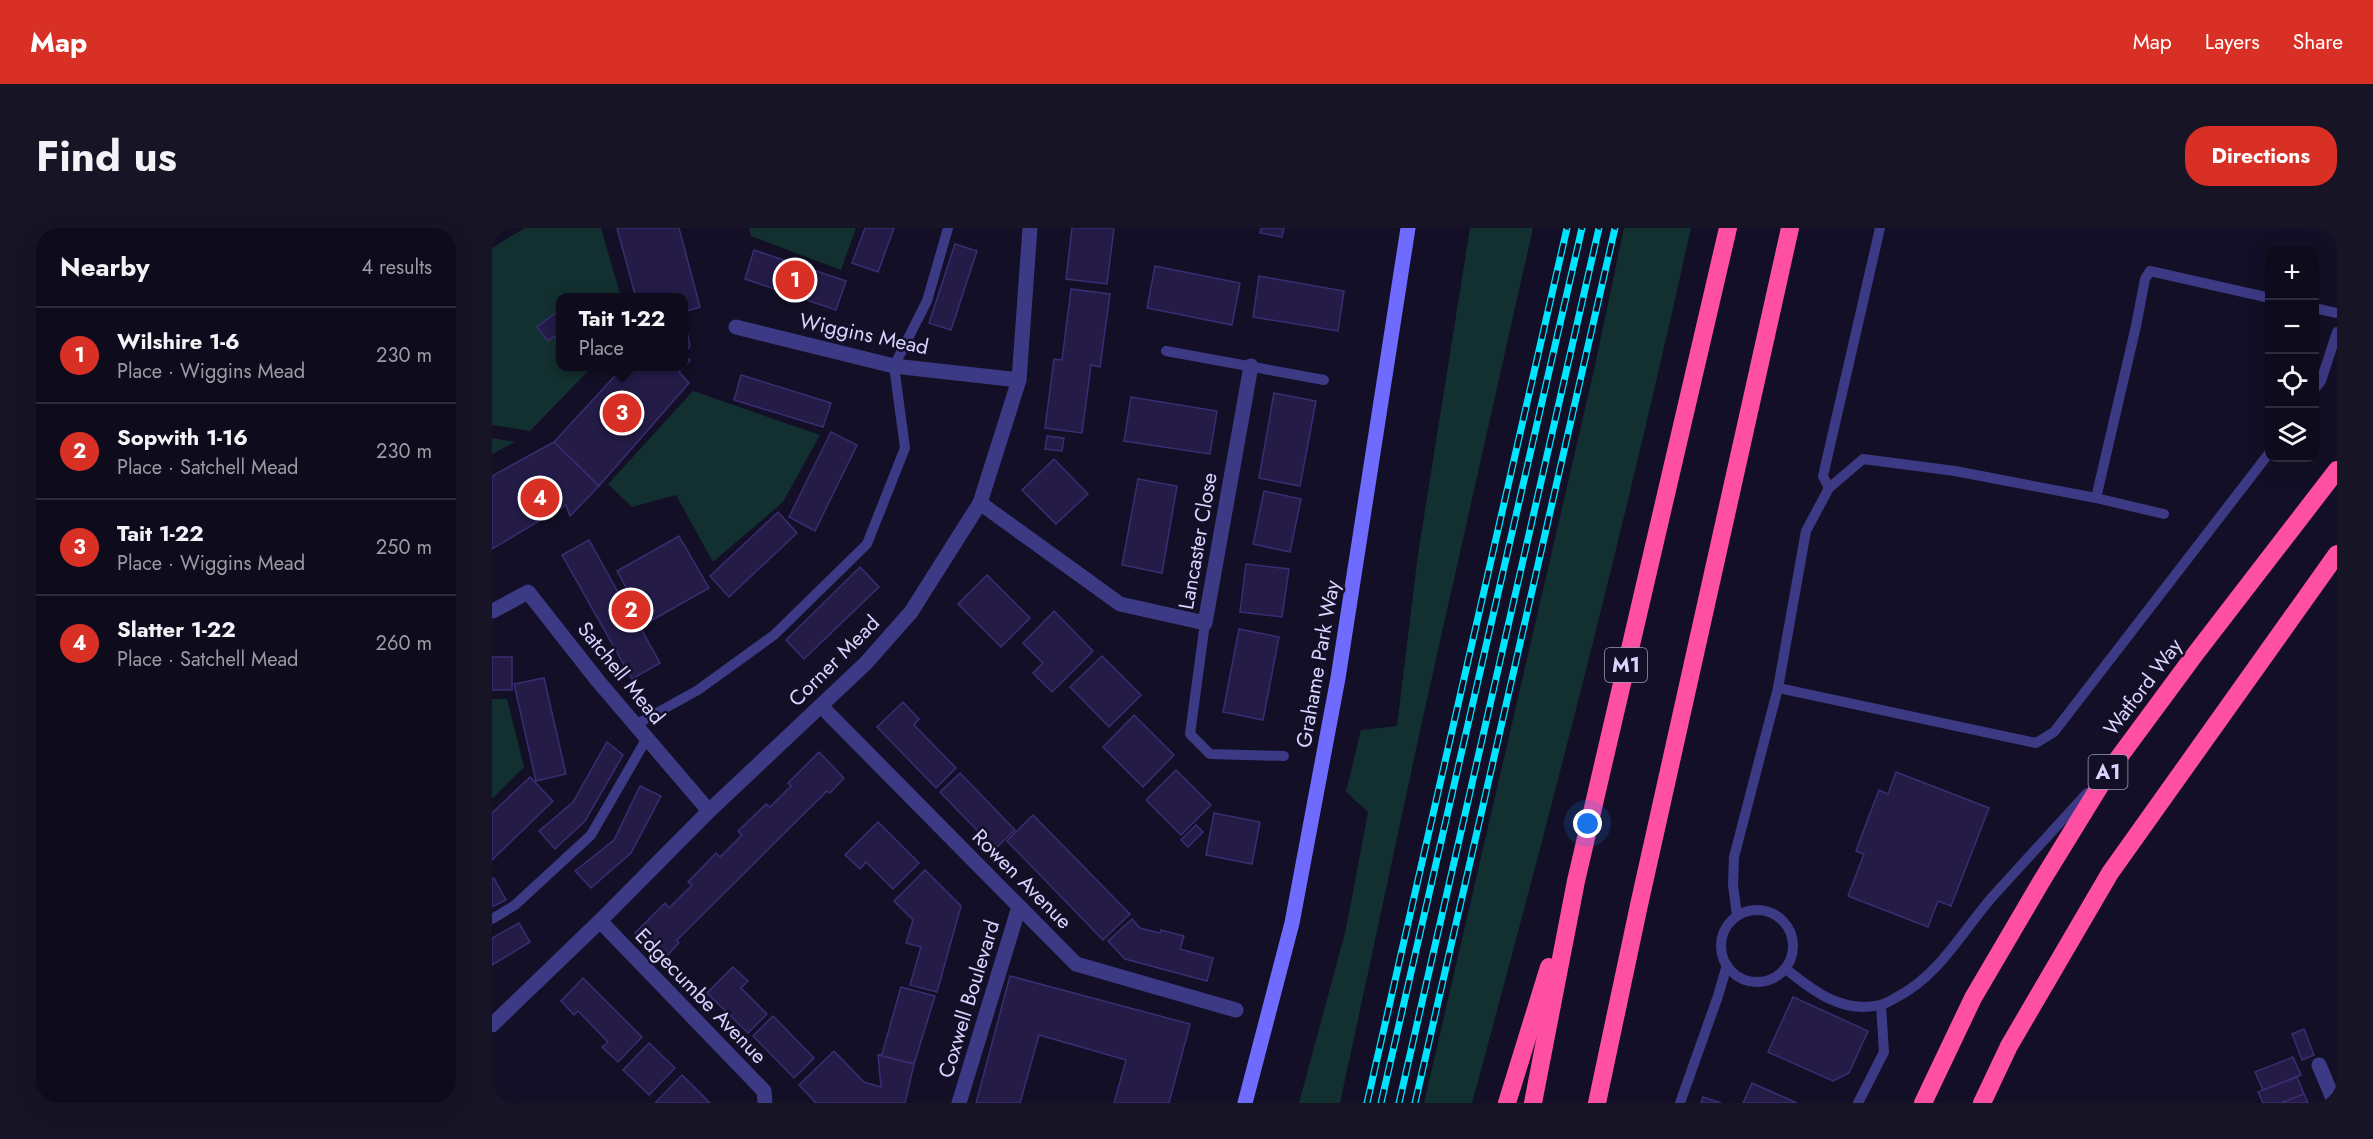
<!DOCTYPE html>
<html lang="en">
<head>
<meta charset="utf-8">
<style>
	body { margin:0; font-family:Jost,sans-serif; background:#171425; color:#f1f3f6 }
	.controls { position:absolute; right:18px; top:18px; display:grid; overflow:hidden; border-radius:12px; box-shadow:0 6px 24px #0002 }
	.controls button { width:54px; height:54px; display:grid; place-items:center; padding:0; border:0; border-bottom:2px solid #2e2b3b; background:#0e0b1c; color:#f1f3f6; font:30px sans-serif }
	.you { position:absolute; left:1096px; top:596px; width:21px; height:21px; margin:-15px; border:4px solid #fff; border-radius:50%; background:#1a73e8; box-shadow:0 0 0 9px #1a73e833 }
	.badge { display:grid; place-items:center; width:39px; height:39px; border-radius:50%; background:#d93025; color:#fff; font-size:20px; font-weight:700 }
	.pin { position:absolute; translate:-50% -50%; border:3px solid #fff; box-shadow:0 2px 6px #0006 }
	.popup { position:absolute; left:64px; top:65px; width:132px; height:78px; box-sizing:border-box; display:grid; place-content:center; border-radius:12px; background:#0e0b1c; filter:drop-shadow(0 2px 4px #0005); font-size:20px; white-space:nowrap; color:#9b9ba3 }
	.popup b { font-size:22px; color:#f1f3f6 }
	.popup::after { content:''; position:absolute; left:50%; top:100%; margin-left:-12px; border:12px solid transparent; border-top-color:#0e0b1c }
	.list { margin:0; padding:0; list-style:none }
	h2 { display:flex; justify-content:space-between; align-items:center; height:78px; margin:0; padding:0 24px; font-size:26px }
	h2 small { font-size:20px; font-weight:400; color:#9b9ba3 }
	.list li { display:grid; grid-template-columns:39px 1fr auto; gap:18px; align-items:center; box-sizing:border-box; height:96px; padding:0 24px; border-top:2px solid #2e2b3b }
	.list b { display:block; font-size:22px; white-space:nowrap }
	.list p { margin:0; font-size:20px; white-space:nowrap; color:#9b9ba3 }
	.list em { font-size:20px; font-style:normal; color:#9b9ba3 }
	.icon { flex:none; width:33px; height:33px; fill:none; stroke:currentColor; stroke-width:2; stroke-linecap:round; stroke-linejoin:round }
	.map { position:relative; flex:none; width:1845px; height:875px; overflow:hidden; border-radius:24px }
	header { display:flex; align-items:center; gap:36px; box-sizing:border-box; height:84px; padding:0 30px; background:#d93025; color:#fff }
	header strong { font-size:28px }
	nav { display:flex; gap:33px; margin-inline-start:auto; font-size:21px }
	.intro { display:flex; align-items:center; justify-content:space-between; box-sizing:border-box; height:144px; padding:0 36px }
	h1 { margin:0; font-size:42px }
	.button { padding:15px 27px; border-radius:24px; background:#d93025; color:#fff; font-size:21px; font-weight:700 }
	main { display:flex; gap:36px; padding:0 36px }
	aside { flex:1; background:#0e0b1c; border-radius:24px; box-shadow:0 6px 24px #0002 }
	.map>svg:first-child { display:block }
	.green { fill:#12302f }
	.building { fill:#241b47; stroke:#3b2d73; stroke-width:1.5 }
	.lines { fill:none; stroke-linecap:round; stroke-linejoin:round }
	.lane { stroke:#3d3a85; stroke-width:10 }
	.street { stroke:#3d3a85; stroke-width:15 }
	.secondary { stroke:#6f6bff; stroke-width:15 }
	.highway { stroke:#ff4fa3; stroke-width:18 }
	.rail-casing { stroke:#00e5ff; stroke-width:7 }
	.rail { stroke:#130f26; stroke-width:4.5; stroke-dasharray:14; stroke-linecap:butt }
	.labels { text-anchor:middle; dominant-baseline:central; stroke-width:5; stroke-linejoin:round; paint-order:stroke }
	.shield { fill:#130f26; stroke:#9e99be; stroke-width:1.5 }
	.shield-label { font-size:20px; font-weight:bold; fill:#d9d4ff }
	.street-label { font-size:21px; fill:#d9d4ff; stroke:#130f26 }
</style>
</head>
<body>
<header>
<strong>Map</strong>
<nav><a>Map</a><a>Layers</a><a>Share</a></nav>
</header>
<div class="intro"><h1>Find us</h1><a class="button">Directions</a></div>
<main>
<aside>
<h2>Nearby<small>4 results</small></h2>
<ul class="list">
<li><span class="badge">1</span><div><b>Wilshire 1-6</b><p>Place · Wiggins Mead</p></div><em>230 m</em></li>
<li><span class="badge">2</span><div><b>Sopwith 1-16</b><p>Place · Satchell Mead</p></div><em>230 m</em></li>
<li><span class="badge">3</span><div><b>Tait 1-22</b><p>Place · Wiggins Mead</p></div><em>250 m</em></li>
<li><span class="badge">4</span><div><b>Slatter 1-22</b><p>Place · Satchell Mead</p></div><em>260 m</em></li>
</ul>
</aside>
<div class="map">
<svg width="1845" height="875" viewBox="0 0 1845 875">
	<rect width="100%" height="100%" fill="#130f26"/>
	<g class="green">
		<path d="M33,0H109L129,69L68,70V138L100,139L38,203L0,197V20Z"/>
		<path d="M257,0H364L349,42L259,8Z"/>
		<path d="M978,0H1041L931,489L848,875H807L854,701L876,584L854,564L869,502L905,498L926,326Z"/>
		<path d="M1132,0H1199C1134,294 1059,585 980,875H932L1102,142Z"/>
		<path d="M201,163L328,207L291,274L221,334L184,267L140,279L116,256Z"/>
		<path d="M0,210L23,214L0,226Z"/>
		<path d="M0,471H15L32,539L0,571Z"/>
	</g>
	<g class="building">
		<path d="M125,0H187L208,79L192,84V70H144Z"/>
		<path d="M373,0H402L386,44L360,35Z"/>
		<path d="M580,0H622L615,56L574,51Z"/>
		<path d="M769,0H792L790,9L768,5Z"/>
		<path d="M463,16L485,23L459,102L437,95Z"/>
		<path d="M262,22L354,53L344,82L253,51Z"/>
		<path d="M663,38L748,55L740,97L655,80Z"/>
		<path d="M767,48L852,63L846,103L761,89Z"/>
		<path d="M579,61L618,66L608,139L599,137L590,205L553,200L562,131L570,132Z"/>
		<path d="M66,83L68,86V116L62,108L56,113L45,99Z"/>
		<path d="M192,89L198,118L192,126Z"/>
		<path d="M192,127L198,132L187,144L197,155L107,258L62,214L132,138H192Z"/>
		<path d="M249,147L339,175L331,199L242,172Z"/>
		<path d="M782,165L824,173L808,258L767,250Z"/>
		<path d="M639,169L725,183L718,226L632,213Z"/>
		<path d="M339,204L365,217L323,303L297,289Z"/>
		<path d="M555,208L572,210L570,223L553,221Z"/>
		<path d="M62,214L107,258L78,288L74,277L0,321V248Z"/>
		<path d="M562,231L596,266L564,296L530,262Z"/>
		<path d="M646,251L685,258L670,345L630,337Z"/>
		<path d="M772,263L809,271L798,324L761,316Z"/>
		<path d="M286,284L305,305L237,369L218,348Z"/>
		<path d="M187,308L217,360L148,399L168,435L140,451L70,327L97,312L127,366L135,361L125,343Z"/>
		<path d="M754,336L797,341L790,389L748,384Z"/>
		<path d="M368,339L387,359L312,431L294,412Z"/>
		<path d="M495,347L538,390L509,419L466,376Z"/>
		<path d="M562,383L601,423L560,464L541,445L551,435L531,415Z"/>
		<path d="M747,401L787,409L771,492L731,484Z"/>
		<path d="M610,428L649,467L617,499L578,459Z"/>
		<rect x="0" y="429" width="20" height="33"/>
		<path d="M52,450L74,546L44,553L22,456Z"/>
		<path d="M411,474L427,491L422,497L464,540L444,560L385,499Z"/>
		<path d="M642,487L682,527L651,559L611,519Z"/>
		<path d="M115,514L131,527L93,593L63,621L47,603L81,574Z"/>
		<path d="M327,524L352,550L338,565L335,563L185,712L187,715L170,733L143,705L173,675L177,680L200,657L196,654L224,625L228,629L250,607L246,603L274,576L278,579L299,558L296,555Z"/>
		<path d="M684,542L719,577L689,607L654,572Z"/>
		<path d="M1404,544L1497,580L1459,678L1446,673L1436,699L1356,668L1372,626L1364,623L1375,593L1387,562L1396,566Z"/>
		<path d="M468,545L523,602L503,621L448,564Z"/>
		<path d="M38,549L61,573L0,632V585Z"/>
		<path d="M148,558L169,568L139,625L99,660L83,643L122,612Z"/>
		<path d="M722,585L768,594L760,636L714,627Z"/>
		<path d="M541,587L638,686L611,712L515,613Z"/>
		<path d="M386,594L427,635L401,661L374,634L368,641L353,627Z"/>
		<path d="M704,597L711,604L696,619L689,612Z"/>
		<path d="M433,642L469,678L445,764L418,757L429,719L414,715L421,692L402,673Z"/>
		<path d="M2,650L14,672L0,679V651Z"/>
		<path d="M640,691L648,700L668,705L669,702L692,708L688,721L721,730L715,753L633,731L616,713Z"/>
		<path d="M27,695L38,714L0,737V710Z"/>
		<path d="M241,739L256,753L249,760L275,786L256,805L215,765Z"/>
		<path d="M518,748L698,796L677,875H622L634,832L547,807L528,875H484Z"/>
		<path d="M91,750L150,809L126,834L110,819L116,814L86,783L82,787L69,773Z"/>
		<path d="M409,759L443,768L422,836L386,827L390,826Z"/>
		<path d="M1301,769L1376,803L1357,845L1341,853L1276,824Z"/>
		<path d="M281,788L322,830L302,850L261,808Z"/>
		<path d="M1812,801L1822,827L1810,832L1800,806Z"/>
		<path d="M157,815L183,840L157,867L131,842Z"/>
		<path d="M342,823L372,854L389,859L386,827L422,836L413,875H324L307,857Z"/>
		<path d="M1801,829L1809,847L1771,862L1763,844Z"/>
		<path d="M190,847L218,875H163Z"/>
		<path d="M1805,849L1812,866L1789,875H1771L1766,864Z"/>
		<path d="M1260,855L1305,875H1251Z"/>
		<path d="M1812,866L1816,875H1789Z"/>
		<path d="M1211,869L1229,875H1209Z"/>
	</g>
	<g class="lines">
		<g class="lane">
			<path d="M1822,80L1845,85"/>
			<path d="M674,123L832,152"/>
			<path d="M1822,162L1829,153L1845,104"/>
			<path d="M1337,260L1331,248L1388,0"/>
			<path d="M1604,270L1672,286"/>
			<path d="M713,395L698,506L718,526L792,528"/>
			<path d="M1286,460L1544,515L1562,504L1778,224"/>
			<path d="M143,497L206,462L282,407L375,316L413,220L402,138L435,73L456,0"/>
			<circle cx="1265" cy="718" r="36"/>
			<path d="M1245,688L1241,657L1242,629L1286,460L1314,303L1337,260L1371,231L1463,243L1604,270L1644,98L1653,51L1658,43L1778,70"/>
			<path d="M0,691L23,677L99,607L155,510"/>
			<path d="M1294,741C1321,763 1351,786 1388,777C1394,776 1400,772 1405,769C1448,747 1471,702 1502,667C1533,633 1564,599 1595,565"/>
			<path d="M1188,875L1226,768L1235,737"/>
			<path d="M1366,875L1392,824L1389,777"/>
		</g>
		<g class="street">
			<path d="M244,99L402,138L527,152"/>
			<path d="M488,275L628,376L713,395L759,138"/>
			<path d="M1,383L36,364L106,453L217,583"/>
			<path d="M329,478L584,736L744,782"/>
			<path d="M108,693L272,863L273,875"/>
			<path d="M0,797L108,693L217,583L374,435L419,384L488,275L527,152L538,0"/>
			<path d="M1827,837L1843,875"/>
			<path d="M467,875L527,679"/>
		</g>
		<path class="secondary" d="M753,875L800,695L846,450L916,0"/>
		<g class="highway">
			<path d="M1015,875L1057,739"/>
			<path d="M1041,875L1084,653L1236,0"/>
			<path d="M1105,875L1147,677L1298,0"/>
			<path d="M1431,875L1481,770L1549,654L1619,540L1704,425L1845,242"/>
			<path d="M1490,875L1517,818L1618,645L1845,326"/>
		</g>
		<g class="rail-casing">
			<g id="rail">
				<path d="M875,875L1075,0"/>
				<path d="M889,875L1090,0"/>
				<path d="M907,875L1107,0"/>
				<path d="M923,875L1123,0"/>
			</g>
		</g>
		<use href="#rail" class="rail"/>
	</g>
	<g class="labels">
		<g class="shield">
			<rect x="1113" y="420" width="42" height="34" rx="4.5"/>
			<rect x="1596.5" y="527" width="39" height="34" rx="4.5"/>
		</g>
		<g class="shield-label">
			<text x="1134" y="437">M1</text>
			<text x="1616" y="544">A1</text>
		</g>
		<g class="street-label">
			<text transform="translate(372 106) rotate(12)">Wiggins Mead</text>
			<text transform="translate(706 313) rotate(-80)">Lancaster Close</text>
			<text transform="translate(342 433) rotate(-45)">Corner Mead</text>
			<text transform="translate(826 436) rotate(-80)">Grahame Park Way</text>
			<text transform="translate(129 445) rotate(51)">Satchell Mead</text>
			<text transform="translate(1651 459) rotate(-53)">Watford Way</text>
			<text transform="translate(530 651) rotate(45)">Rowen Avenue</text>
			<text transform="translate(209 768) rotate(46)">Edgecumbe Avenue</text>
			<text transform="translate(477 771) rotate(-73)">Coxwell Boulevard</text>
		</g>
	</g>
</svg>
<div class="controls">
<button>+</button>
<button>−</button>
<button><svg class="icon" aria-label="locate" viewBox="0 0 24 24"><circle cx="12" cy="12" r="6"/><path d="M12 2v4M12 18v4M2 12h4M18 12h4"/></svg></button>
<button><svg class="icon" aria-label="layers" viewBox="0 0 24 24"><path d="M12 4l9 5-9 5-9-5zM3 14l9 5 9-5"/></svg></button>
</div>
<div class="you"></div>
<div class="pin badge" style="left:303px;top:52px">1</div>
<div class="pin badge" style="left:139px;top:382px">2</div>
<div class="pin badge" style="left:130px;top:185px">3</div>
<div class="popup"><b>Tait 1-22</b>Place</div>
<div class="pin badge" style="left:48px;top:270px">4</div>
</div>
</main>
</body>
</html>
